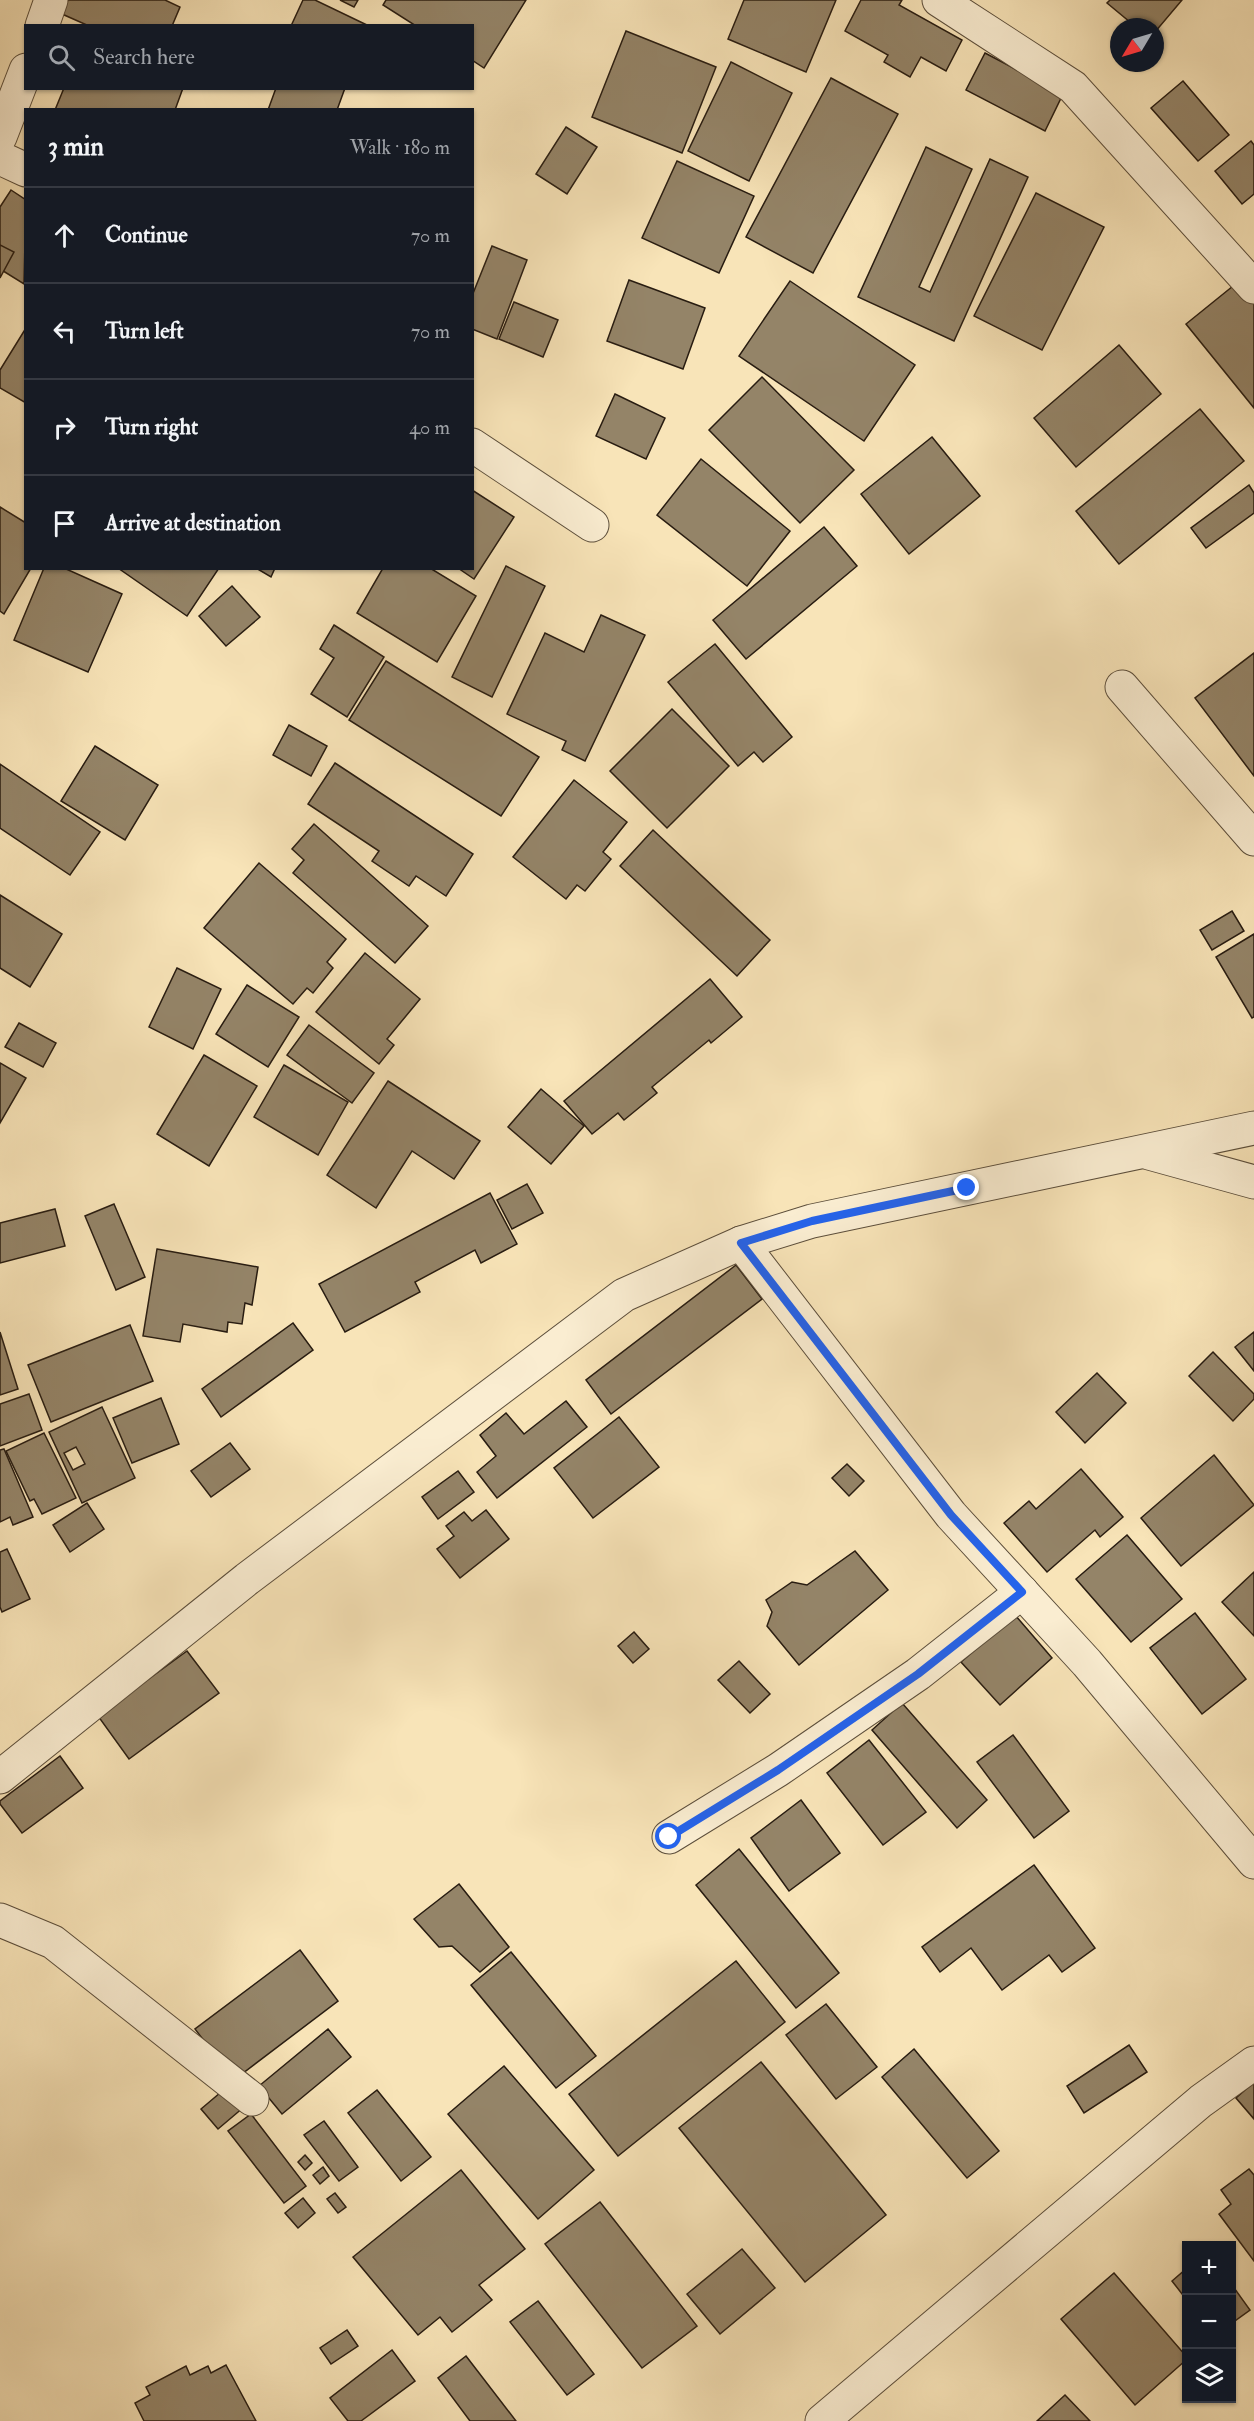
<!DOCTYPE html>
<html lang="en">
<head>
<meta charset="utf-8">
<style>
	body { margin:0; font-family:"IM FELL Double Pica",serif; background:#242831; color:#f1f3f6 }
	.controls { position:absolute; right:18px; bottom:18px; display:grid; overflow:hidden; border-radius:0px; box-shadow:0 2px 4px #0004 }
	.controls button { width:54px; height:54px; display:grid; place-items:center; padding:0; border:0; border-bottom:2px solid #363941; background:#171b24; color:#f1f3f6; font:30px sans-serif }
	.compass { position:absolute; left:1110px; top:18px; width:54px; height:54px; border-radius:50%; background:#171b24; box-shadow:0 2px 4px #0004; rotate:232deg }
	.stop { position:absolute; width:18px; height:18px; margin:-14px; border:4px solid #2563eb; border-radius:50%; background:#fff }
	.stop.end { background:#2563eb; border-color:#fff; box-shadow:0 2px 6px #0008 }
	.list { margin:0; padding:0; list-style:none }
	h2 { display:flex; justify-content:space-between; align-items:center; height:78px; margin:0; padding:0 24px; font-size:26px }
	h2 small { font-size:20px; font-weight:400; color:#9ea1a6 }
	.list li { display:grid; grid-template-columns:39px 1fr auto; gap:18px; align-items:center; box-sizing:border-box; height:96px; padding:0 24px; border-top:2px solid #363941 }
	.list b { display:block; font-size:22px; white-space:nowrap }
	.list em { font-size:20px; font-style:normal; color:#9ea1a6 }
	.icon { flex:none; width:33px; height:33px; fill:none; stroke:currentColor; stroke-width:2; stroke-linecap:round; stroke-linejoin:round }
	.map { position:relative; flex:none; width:1254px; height:2421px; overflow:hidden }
	.search { position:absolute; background:#171b24; box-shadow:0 2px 4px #0004; left:24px; top:24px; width:450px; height:66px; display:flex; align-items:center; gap:15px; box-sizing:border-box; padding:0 21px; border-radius:0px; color:#9ea1a6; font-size:22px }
	.panel { position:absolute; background:#171b24; box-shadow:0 2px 4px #0004; left:24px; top:108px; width:450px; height:462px; border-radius:0px }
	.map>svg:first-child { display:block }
	.building { fill:#948468; stroke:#281c11; stroke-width:1.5; fill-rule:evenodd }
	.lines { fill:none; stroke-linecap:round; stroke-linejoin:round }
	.minor-casing { stroke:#5c4e3b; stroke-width:35 }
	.minor { stroke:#faedd1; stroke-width:33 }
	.route { stroke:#2563eb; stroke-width:8 }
</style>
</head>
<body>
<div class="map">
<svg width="1254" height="2421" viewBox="0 0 1254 2421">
	<rect width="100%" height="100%" fill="#f8e4b8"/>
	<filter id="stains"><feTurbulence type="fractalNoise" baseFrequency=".00333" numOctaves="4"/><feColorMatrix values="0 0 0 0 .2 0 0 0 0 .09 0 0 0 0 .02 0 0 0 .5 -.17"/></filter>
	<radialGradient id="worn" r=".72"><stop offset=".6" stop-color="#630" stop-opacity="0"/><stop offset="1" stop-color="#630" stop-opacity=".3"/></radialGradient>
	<g class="building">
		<path d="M68,0H165L180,7L172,26H89L62,14Z"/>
		<path d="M303,0H315L369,26H291Z"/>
		<path d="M340,0H358L354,7Z"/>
		<path d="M386,0H526L484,68L472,60V26H416L383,5Z"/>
		<path d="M744,0H836L806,72L728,39Z"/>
		<path d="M861,0H902L899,5L962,40L946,71L921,57L910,77L884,62L888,55L845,31Z"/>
		<path d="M1110,0H1182L1155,32V27H1136L1107,3Z"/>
		<path d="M626,31L716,67L682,153L592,117Z"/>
		<path d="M985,53L1063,94L1045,131L966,90Z"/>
		<path d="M731,62L792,93L749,181L688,151Z"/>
		<path d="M831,78L898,114L813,273L746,237Z"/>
		<path d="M1183,81L1229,135L1198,161L1151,108Z"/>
		<path d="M64,88H183L175,110H55Z"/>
		<path d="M276,88H345L337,110H268Z"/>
		<path d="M566,127L597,147L567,194L536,174Z"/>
		<path d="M1251,141L1254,145V194L1242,204L1215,171Z"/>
		<path d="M926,147L972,169L919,287L930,292L990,159L1028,177L954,341L858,297Z"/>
		<path d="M677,161L754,196L719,273L642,238Z"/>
		<path d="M11,190L26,200L24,284L0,269V207Z"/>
		<path d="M1036,193L1104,227L1042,350L974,316Z"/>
		<path d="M0,245L14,252L0,278Z"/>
		<path d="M492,246L527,260L497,339L472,329V296Z"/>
		<path d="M629,280L705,308L683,369L607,341Z"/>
		<path d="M790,281L915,365L864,441L739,356Z"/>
		<path d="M1238,282L1254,302V408L1186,324Z"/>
		<path d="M514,302L558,320L543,357L499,339Z"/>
		<path d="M26,328V403L0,388V370Z"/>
		<path d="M1119,345L1161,394L1076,467L1034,418Z"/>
		<path d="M762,377L854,470L800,523L709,430Z"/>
		<path d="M615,394L665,418L646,459L596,436Z"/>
		<path d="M1200,409L1244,461L1119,564L1076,511Z"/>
		<path d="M932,437L980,496L909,554L861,494Z"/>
		<path d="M701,459L790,531L747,586L657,515Z"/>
		<path d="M1249,485L1254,493V513L1206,548L1191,528Z"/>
		<path d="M472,490L514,517L474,579L458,568H472Z"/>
		<path d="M0,507L26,523V568H31L4,614L0,611Z"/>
		<path d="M824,527L857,566L746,659L713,620Z"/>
		<path d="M506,566L545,586L492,697L452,677Z"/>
		<path d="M44,568H64L122,594L88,672L14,640Z"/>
		<path d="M118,568H219L187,616Z"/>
		<path d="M256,568H275L271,577Z"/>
		<path d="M383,568H430L476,596L437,662L357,613Z"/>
		<path d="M232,586L260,617L226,646L199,616Z"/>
		<path d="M601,615L645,635L585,761L562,750L566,741L507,714L545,633L584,652Z"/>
		<path d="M334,625L384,657L347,717L311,694L334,658L320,649Z"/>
		<path d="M715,644L792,737L763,762L754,752L738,766L668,682Z"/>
		<path d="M1254,653V776L1195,698Z"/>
		<path d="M386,661L539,757L501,816L349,720Z"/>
		<path d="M672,709L729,766L667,828L610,771Z"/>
		<path d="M289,725L327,746L311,776L273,755Z"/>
		<path d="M95,746L158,785L125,840L61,801Z"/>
		<path d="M335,763L473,854L446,896L416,876L409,886L372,861L379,851L308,804Z"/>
		<path d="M0,764L100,832L70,875L0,828Z"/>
		<path d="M574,780L627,822L603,852L611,859L585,891L577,885L566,899L513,857Z"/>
		<path d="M314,824L428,926L395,963L293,873L304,860L292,849Z"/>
		<path d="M653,830L770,940L737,976L620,866Z"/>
		<path d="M259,863L346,939L327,962L333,968L313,993L307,988L293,1004L204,928Z"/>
		<path d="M0,895L62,934L30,987L0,968Z"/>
		<path d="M1232,911L1244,931L1212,950L1200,930Z"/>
		<path d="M1254,934V1017L1252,1018L1216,957Z"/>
		<path d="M365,953L420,999L387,1039L394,1045L379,1064L316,1012Z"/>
		<path d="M177,968L221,989L193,1049L149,1027Z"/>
		<path d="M710,979L742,1017L711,1043L709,1040L652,1087L657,1093L624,1120L618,1113L592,1134L564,1101Z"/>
		<path d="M247,985L299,1017L268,1067L216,1034Z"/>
		<path d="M19,1023L56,1043L43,1067L5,1047Z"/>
		<path d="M309,1025L374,1073L352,1103L287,1055Z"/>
		<path d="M204,1055L257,1086L209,1166L157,1134Z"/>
		<path d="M0,1063L26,1078L0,1123Z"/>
		<path d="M284,1065L348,1102L318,1155L254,1117Z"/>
		<path d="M388,1081L480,1141L454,1179L412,1151L376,1208L327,1175Z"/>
		<path d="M541,1089L584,1126L551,1164L508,1127Z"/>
		<path d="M527,1184L543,1213L512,1229L497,1200Z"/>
		<path d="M490,1193L517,1244L481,1263L475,1250L415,1282L420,1292L345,1332L319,1284Z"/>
		<path d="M114,1204L145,1277L116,1290L85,1216Z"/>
		<path d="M55,1209L65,1246L0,1263V1223Z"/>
		<path d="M157,1249L258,1267L252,1305L245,1303L242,1324L228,1322L227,1332L183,1324L180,1342L143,1336Z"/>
		<path d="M736,1265L762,1299L611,1414L586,1380Z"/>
		<path d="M293,1323L313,1350L221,1417L202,1389Z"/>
		<path d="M130,1325L153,1381L51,1422L28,1365Z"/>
		<path d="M0,1332L18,1389L0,1395Z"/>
		<path d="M1254,1332V1371L1235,1347Z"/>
		<path d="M1213,1352L1254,1394V1399L1233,1421L1189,1376Z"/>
		<path d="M1097,1373L1126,1403L1085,1443L1056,1412Z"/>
		<path d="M29,1394L42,1430L0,1446V1404Z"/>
		<path d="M161,1398L179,1444L132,1463L113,1418Z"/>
		<path d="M566,1401L587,1427L497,1498L477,1472L496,1456L480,1435L506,1413L524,1434Z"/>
		<path d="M102,1407L135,1478L82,1503L49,1432ZM76,1447L85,1464L73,1470L64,1453Z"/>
		<path d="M619,1417L659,1467L593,1518L554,1468Z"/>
		<path d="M44,1433L76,1498L42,1514L34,1499L30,1501L6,1451Z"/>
		<path d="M230,1443L250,1469L211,1497L191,1471Z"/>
		<path d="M4,1449L33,1517L13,1525L10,1517L0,1522V1450Z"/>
		<path d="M1214,1455L1254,1505L1181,1566L1141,1518Z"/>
		<path d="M847,1464L864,1481L849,1496L832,1478Z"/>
		<path d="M1081,1469L1123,1517L1100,1537L1095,1530L1047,1572L1004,1523L1029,1501L1036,1509Z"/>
		<path d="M458,1471L474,1492L438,1519L422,1497Z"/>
		<path d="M87,1503L104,1529L70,1552L53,1525Z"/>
		<path d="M486,1510L509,1539L460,1578L437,1549L454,1536L446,1526L464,1512L472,1521Z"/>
		<path d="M1127,1535L1182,1599L1131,1642L1076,1579Z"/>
		<path d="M7,1549L30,1599L2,1612L0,1607V1552Z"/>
		<path d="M855,1551L888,1590L799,1665L767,1626L772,1612L766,1600L792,1582L807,1585Z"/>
		<path d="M1254,1572V1636L1222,1602Z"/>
		<path d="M1195,1613L1246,1679L1202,1714L1150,1648Z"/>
		<path d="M1015,1615L1052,1658L1000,1705L961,1662Z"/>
		<path d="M634,1632L649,1649L633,1663L618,1646Z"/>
		<path d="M187,1651L219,1693L129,1759L98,1716Z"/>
		<path d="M739,1661L770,1694L750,1713L718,1680Z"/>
		<path d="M902,1703L987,1800L957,1828L872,1730Z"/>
		<path d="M1013,1735L1069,1811L1034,1838L977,1762Z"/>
		<path d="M869,1740L926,1812L883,1845L827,1773Z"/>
		<path d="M60,1756L83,1788L22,1833L0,1804V1801Z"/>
		<path d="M801,1800L840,1853L789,1891L751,1838Z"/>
		<path d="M739,1849L839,1973L796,2008L696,1885Z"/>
		<path d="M1034,1865L1095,1948L1062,1972L1049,1955L1002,1990L971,1948L940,1972L922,1947Z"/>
		<path d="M459,1884L509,1947L480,1972L452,1946L439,1947L414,1919Z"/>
		<path d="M300,1950L338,2001L234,2080L195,2029Z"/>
		<path d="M511,1952L596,2056L556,2088L471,1985Z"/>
		<path d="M736,1961L785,2022L618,2156L569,2094Z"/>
		<path d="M826,2004L877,2067L836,2099L786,2035Z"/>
		<path d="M328,2029L351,2057L282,2114L259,2086Z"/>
		<path d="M1129,2045L1147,2072L1084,2113L1067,2086Z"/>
		<path d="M914,2049L999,2151L967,2178L882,2077Z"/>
		<path d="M761,2062L886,2215L805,2282L679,2128Z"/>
		<path d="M504,2066L594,2170L538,2219L448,2114Z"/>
		<path d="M1254,2082V2119L1236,2098Z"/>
		<path d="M227,2087L244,2107L218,2129L201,2109Z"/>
		<path d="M377,2090L431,2157L401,2181L348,2113Z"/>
		<path d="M251,2114L306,2186L284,2203L228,2131Z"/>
		<path d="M324,2121L358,2167L339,2181L304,2135Z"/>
		<path d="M305,2155L312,2163L305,2170L298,2162Z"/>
		<path d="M323,2167L329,2176L320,2184L313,2175Z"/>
		<path d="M1249,2169L1254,2175V2261L1219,2214L1231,2204L1221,2190Z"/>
		<path d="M461,2170L525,2249L479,2285L492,2300L452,2332L440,2317L418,2335L353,2257Z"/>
		<path d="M335,2193L346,2207L338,2213L327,2199Z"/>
		<path d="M303,2198L315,2213L298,2228L285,2213Z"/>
		<path d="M600,2202L697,2326L642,2368L545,2244Z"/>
		<path d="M742,2249L775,2288L720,2334L687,2294Z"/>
		<path d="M1186,2269V2299L1172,2281Z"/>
		<path d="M1114,2273L1186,2356V2360L1135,2405L1061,2319Z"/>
		<path d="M1232,2285L1250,2310L1232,2323Z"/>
		<path d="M538,2301L594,2374L567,2395L510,2322Z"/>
		<path d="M347,2330L358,2346L331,2364L320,2348Z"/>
		<path d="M392,2350L415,2381L361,2421H348L330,2398Z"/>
		<path d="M466,2356L516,2421H470L438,2378Z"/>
		<path d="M226,2365L256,2421H144L135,2403L150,2395L146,2387L186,2366L190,2375L208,2366L211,2373Z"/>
		<path d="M1065,2395L1090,2421H1037Z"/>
	</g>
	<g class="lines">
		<g class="minor-casing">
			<g id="minor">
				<path d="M939,0L1073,87L1254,287"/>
				<path d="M42,26L51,0"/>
				<path d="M0,137L26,70"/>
				<path d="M0,158L26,170"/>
				<path d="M472,445L592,525"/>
				<path d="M1122,687L1254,839"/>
				<path d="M1149,1153L1254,1182"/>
				<path d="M741,1243L951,1515L1087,1663L1254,1862"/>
				<path d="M0,1777L247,1579L624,1295L741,1243L812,1221L1254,1128"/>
				<path d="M669,1837L778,1770L918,1674L1022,1592"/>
				<path d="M0,1920L53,1942L252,2099"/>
				<path d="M822,2421L1201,2101L1254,2063"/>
			</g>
		</g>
		<use href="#minor" class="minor"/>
	</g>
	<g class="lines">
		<path class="route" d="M669,1837L778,1770L918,1674L1022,1592L951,1515L741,1243L812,1221L967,1188"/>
	</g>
	<rect width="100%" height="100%" filter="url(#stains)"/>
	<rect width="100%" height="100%" fill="url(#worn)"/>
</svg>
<div class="controls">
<button>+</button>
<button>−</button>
<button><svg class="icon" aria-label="layers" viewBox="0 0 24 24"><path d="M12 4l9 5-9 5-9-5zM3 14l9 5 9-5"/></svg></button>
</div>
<svg class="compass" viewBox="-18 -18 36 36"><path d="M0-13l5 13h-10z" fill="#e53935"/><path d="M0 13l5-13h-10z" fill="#9ea1a6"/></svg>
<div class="stop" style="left:669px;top:1837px"></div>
<div class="stop end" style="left:967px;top:1188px"></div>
<div class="search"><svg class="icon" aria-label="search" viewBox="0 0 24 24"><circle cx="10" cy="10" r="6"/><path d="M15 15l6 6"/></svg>Search here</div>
<section class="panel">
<h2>3 min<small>Walk · 180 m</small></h2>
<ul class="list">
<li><svg class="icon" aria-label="ahead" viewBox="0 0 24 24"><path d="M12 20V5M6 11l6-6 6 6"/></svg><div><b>Continue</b></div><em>70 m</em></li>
<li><svg class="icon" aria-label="left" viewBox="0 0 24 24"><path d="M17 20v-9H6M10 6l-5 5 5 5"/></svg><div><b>Turn left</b></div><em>70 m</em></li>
<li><svg class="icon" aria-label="right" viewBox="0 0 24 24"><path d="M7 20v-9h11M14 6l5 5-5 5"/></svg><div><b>Turn right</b></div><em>40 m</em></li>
<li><svg class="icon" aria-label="arrive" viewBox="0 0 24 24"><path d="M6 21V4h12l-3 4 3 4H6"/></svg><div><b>Arrive at destination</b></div></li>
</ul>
</section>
</div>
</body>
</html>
